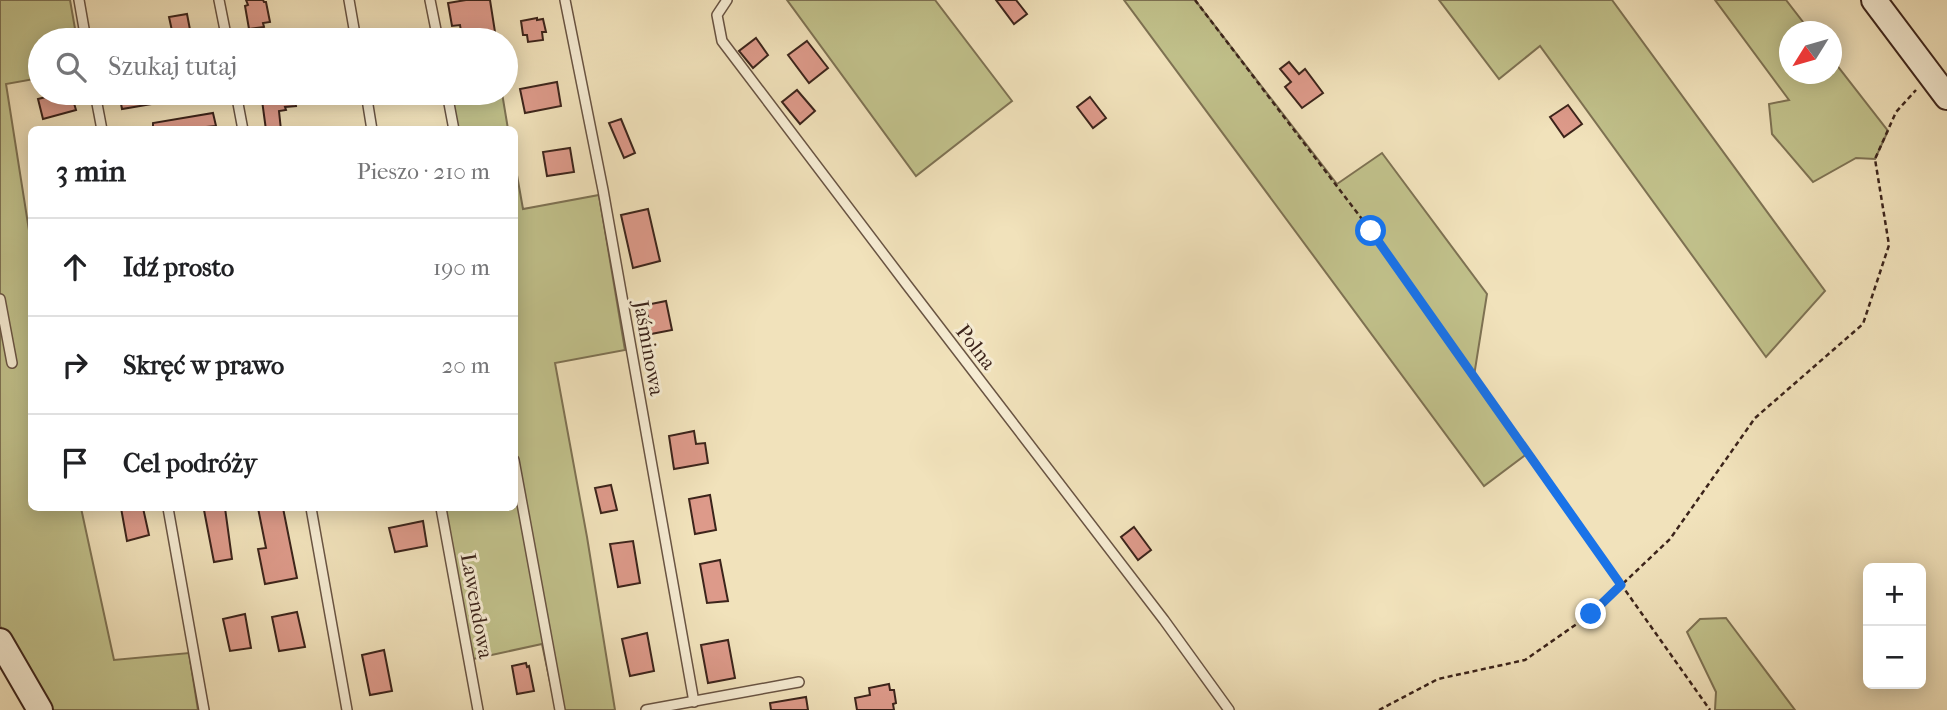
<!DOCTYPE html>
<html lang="pl">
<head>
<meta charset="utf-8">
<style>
	body { margin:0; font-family:"IM FELL French Canon",serif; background:#f6f6f6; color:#202124 }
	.controls { position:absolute; right:21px; bottom:21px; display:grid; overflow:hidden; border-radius:10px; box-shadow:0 4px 18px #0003 }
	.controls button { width:63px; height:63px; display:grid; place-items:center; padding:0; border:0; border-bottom:2px solid #e0e0e0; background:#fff; color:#202124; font:35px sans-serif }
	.compass { position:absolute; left:1779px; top:21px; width:63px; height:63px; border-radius:50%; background:#fff; box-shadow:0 4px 18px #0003; rotate:233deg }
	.stop { position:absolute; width:21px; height:21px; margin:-16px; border:5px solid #1a73e8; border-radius:50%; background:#fff }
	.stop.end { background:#1a73e8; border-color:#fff; box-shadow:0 2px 7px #0008 }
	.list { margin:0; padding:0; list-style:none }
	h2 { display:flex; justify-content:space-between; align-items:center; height:91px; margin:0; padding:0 28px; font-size:30px }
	h2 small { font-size:23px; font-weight:400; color:#757577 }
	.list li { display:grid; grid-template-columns:46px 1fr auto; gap:21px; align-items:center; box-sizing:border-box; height:98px; padding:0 28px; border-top:2px solid #e0e0e0 }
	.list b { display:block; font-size:26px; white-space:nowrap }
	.list em { font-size:23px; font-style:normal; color:#757577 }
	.icon { flex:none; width:38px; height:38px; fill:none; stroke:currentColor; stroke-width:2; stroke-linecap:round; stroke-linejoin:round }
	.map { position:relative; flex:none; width:1947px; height:710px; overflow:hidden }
	.search { position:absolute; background:#fff; box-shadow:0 4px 18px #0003; left:28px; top:28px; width:490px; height:77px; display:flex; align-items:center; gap:18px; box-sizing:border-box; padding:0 24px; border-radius:38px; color:#757577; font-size:26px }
	.panel { position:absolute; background:#fff; box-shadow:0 4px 18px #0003; left:28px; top:126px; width:490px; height:385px; border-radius:10px }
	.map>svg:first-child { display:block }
	.green { fill:#c1c18b; stroke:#7e7253; stroke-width:2 }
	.building { fill:#dd9a8a; stroke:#3c241b; stroke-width:2 }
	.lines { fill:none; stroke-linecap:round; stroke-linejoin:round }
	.lane-casing { stroke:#695443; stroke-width:12 }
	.secondary-casing { stroke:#3c241b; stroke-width:28 }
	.path { stroke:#3c241b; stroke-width:2.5; stroke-dasharray:5 3.5; stroke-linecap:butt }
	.lane { stroke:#f6ecd3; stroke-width:9 }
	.secondary { stroke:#f6ecd3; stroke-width:24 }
	.route { stroke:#1a73e8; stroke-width:9 }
	.labels { text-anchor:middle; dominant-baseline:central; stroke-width:6; stroke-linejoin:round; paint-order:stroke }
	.street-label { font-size:21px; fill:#3c241b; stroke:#f6ecd3 }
</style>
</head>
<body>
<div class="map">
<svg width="1947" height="710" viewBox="0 0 1947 710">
	<rect width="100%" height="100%" fill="#f1e2bb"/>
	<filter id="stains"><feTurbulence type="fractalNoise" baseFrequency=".00286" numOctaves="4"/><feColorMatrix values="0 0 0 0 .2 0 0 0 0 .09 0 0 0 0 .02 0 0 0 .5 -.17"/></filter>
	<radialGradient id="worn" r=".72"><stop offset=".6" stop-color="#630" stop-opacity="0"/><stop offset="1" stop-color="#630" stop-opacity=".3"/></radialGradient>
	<g class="green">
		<path d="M0,0H70L77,40H40V78L6,84L31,243L32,508H81L114,660L189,653L198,710H49L0,626Z"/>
		<path d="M787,0H935L1012,101L916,176Z"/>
		<path d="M1124,0H1195L1337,184L1382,153L1487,294L1474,376L1528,453L1484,486Z"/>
		<path d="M1439,0H1612L1825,291L1766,357L1540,46L1499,79Z"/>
		<path d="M1715,0H1786L1810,31L1790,32V74H1832V59L1888,131L1875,159L1856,158L1813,182L1772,134L1769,104L1789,100Z"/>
		<path d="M502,93L508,129H455L449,99Z"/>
		<path d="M515,164L523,209L599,195L625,350L555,363L587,537L615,710H556L542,644L473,659L445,508H514Z"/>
		<path d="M1726,618L1795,710H1715L1716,692L1687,632L1700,619Z"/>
	</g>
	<g class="building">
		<path d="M246,0H263L264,2H266L270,22L263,23L264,27L249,29L245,6L248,5Z"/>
		<path d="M466,0H490L495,32L462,37L460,25L452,26L448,3Z"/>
		<path d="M996,0H1016L1027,14L1014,24Z"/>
		<path d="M187,14L192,40H174L169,17Z"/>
		<path d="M537,18V20L543,19L546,32H542L543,40L528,42L527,35H523L521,21Z"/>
		<path d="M756,38L768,55L753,68L739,51Z"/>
		<path d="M807,41L828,68L809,83L788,55Z"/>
		<path d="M1289,62L1299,74L1305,69L1323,93L1302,108L1285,87L1291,82L1280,69Z"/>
		<path d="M557,82L561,106L525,113L520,89Z"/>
		<path d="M797,90L815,111L800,124L782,102Z"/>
		<path d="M62,93H71L76,110L43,119L38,99Z"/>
		<path d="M119,93H149L152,104L122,109Z"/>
		<path d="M261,93H294L296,106L285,107L286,110L279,111L281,130H266Z"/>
		<path d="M1090,97L1106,118L1093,128L1077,107Z"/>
		<path d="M1568,105L1582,124L1564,137L1550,117Z"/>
		<path d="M213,113L216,126L207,127V130H153V123Z"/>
		<path d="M621,119L635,153L624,158L609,123Z"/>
		<path d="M570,148L574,172L547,176L543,152Z"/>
		<path d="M648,209L660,261L633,268L621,215Z"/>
		<path d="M666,301L672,330L651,334L646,305Z"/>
		<path d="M694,431L696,444L705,443L708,463L674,469L669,436Z"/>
		<path d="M611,485L617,510L601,513L595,488Z"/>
		<path d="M710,495L716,530L695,534L689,499Z"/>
		<path d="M121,508H143L149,535L127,541Z"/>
		<path d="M218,508H225L232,559L214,562L204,510Z"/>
		<path d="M258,508H283L297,578L265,584L258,549L266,548Z"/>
		<path d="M423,521L427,546L395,552L389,528Z"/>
		<path d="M1134,527L1151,550L1138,560L1121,537Z"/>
		<path d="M633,541L640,583L618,587L610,544Z"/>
		<path d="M720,560L728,601L707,603L700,564Z"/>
		<path d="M297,612L305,647L279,651L272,617Z"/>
		<path d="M245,614L251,648L230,651L223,619Z"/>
		<path d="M647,633L654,671L630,676L622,639Z"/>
		<path d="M728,640L735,678L708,683L701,645Z"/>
		<path d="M384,650L392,691L370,695L362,655Z"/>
		<path d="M526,663L527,667L529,666L534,691L517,694L512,666Z"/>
		<path d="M889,684L890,690H894L896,703L893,704L894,710H857L855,698L870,695L869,688Z"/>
		<path d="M806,697L808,710H771L770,703Z"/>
	</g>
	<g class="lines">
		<g class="lane-casing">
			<g id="lane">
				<path d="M79,0L86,40"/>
				<path d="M219,0L227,40"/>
				<path d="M349,0L356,40"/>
				<path d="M430,0L438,40"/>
				<path d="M565,0L603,190L694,702"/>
				<path d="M727,0L717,15L722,41L907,285L1164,620L1229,710"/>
				<path d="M95,93L102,130"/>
				<path d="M236,93L243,130"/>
				<path d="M366,93L372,130"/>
				<path d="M447,93L454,130"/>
				<path d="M0,299L12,363"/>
				<path d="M514,460L560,710"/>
				<path d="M168,508L204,710"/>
				<path d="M311,508L347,710"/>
				<path d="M441,508L478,710"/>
				<path d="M646,710L799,682"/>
			</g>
		</g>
		<g class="secondary-casing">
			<g id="secondary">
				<path d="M1874,0L1947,97"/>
				<path d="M0,641L40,710"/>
			</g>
		</g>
		<g class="path">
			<path d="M1195,0L1371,231L1710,710"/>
			<path d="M1379,710L1438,679L1525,660L1591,614L1670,539L1755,418L1863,324L1889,245L1875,159L1896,112L1916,90"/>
		</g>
		<use href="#lane" class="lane"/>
		<use href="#secondary" class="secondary"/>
	</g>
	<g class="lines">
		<path class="route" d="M1371,231L1621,585L1591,614"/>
	</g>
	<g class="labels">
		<g class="street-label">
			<text transform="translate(976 347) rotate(52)">Polna</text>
			<text transform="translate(649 348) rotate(80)">Jaśminowa</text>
			<text transform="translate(477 606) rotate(80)">Lawendowa</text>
		</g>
	</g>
	<rect width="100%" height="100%" filter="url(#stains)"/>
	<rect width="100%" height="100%" fill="url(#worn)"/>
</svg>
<div class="controls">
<button>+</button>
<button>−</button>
</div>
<svg class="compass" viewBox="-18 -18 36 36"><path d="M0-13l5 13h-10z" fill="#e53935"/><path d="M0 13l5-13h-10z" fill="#757577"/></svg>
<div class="stop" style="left:1371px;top:231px"></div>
<div class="stop end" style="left:1591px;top:614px"></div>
<div class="search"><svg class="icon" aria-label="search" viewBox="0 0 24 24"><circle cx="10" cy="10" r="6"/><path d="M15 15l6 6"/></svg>Szukaj tutaj</div>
<section class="panel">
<h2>3 min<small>Pieszo · 210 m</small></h2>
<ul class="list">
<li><svg class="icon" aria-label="ahead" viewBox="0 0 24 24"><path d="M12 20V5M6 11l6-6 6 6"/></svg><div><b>Idź prosto</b></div><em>190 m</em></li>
<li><svg class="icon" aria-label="right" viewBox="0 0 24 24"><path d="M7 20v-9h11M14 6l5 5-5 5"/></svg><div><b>Skręć w prawo</b></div><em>20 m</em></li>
<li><svg class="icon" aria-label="arrive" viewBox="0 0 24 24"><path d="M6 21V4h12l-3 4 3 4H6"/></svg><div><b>Cel podróży</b></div></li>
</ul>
</section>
</div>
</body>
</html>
